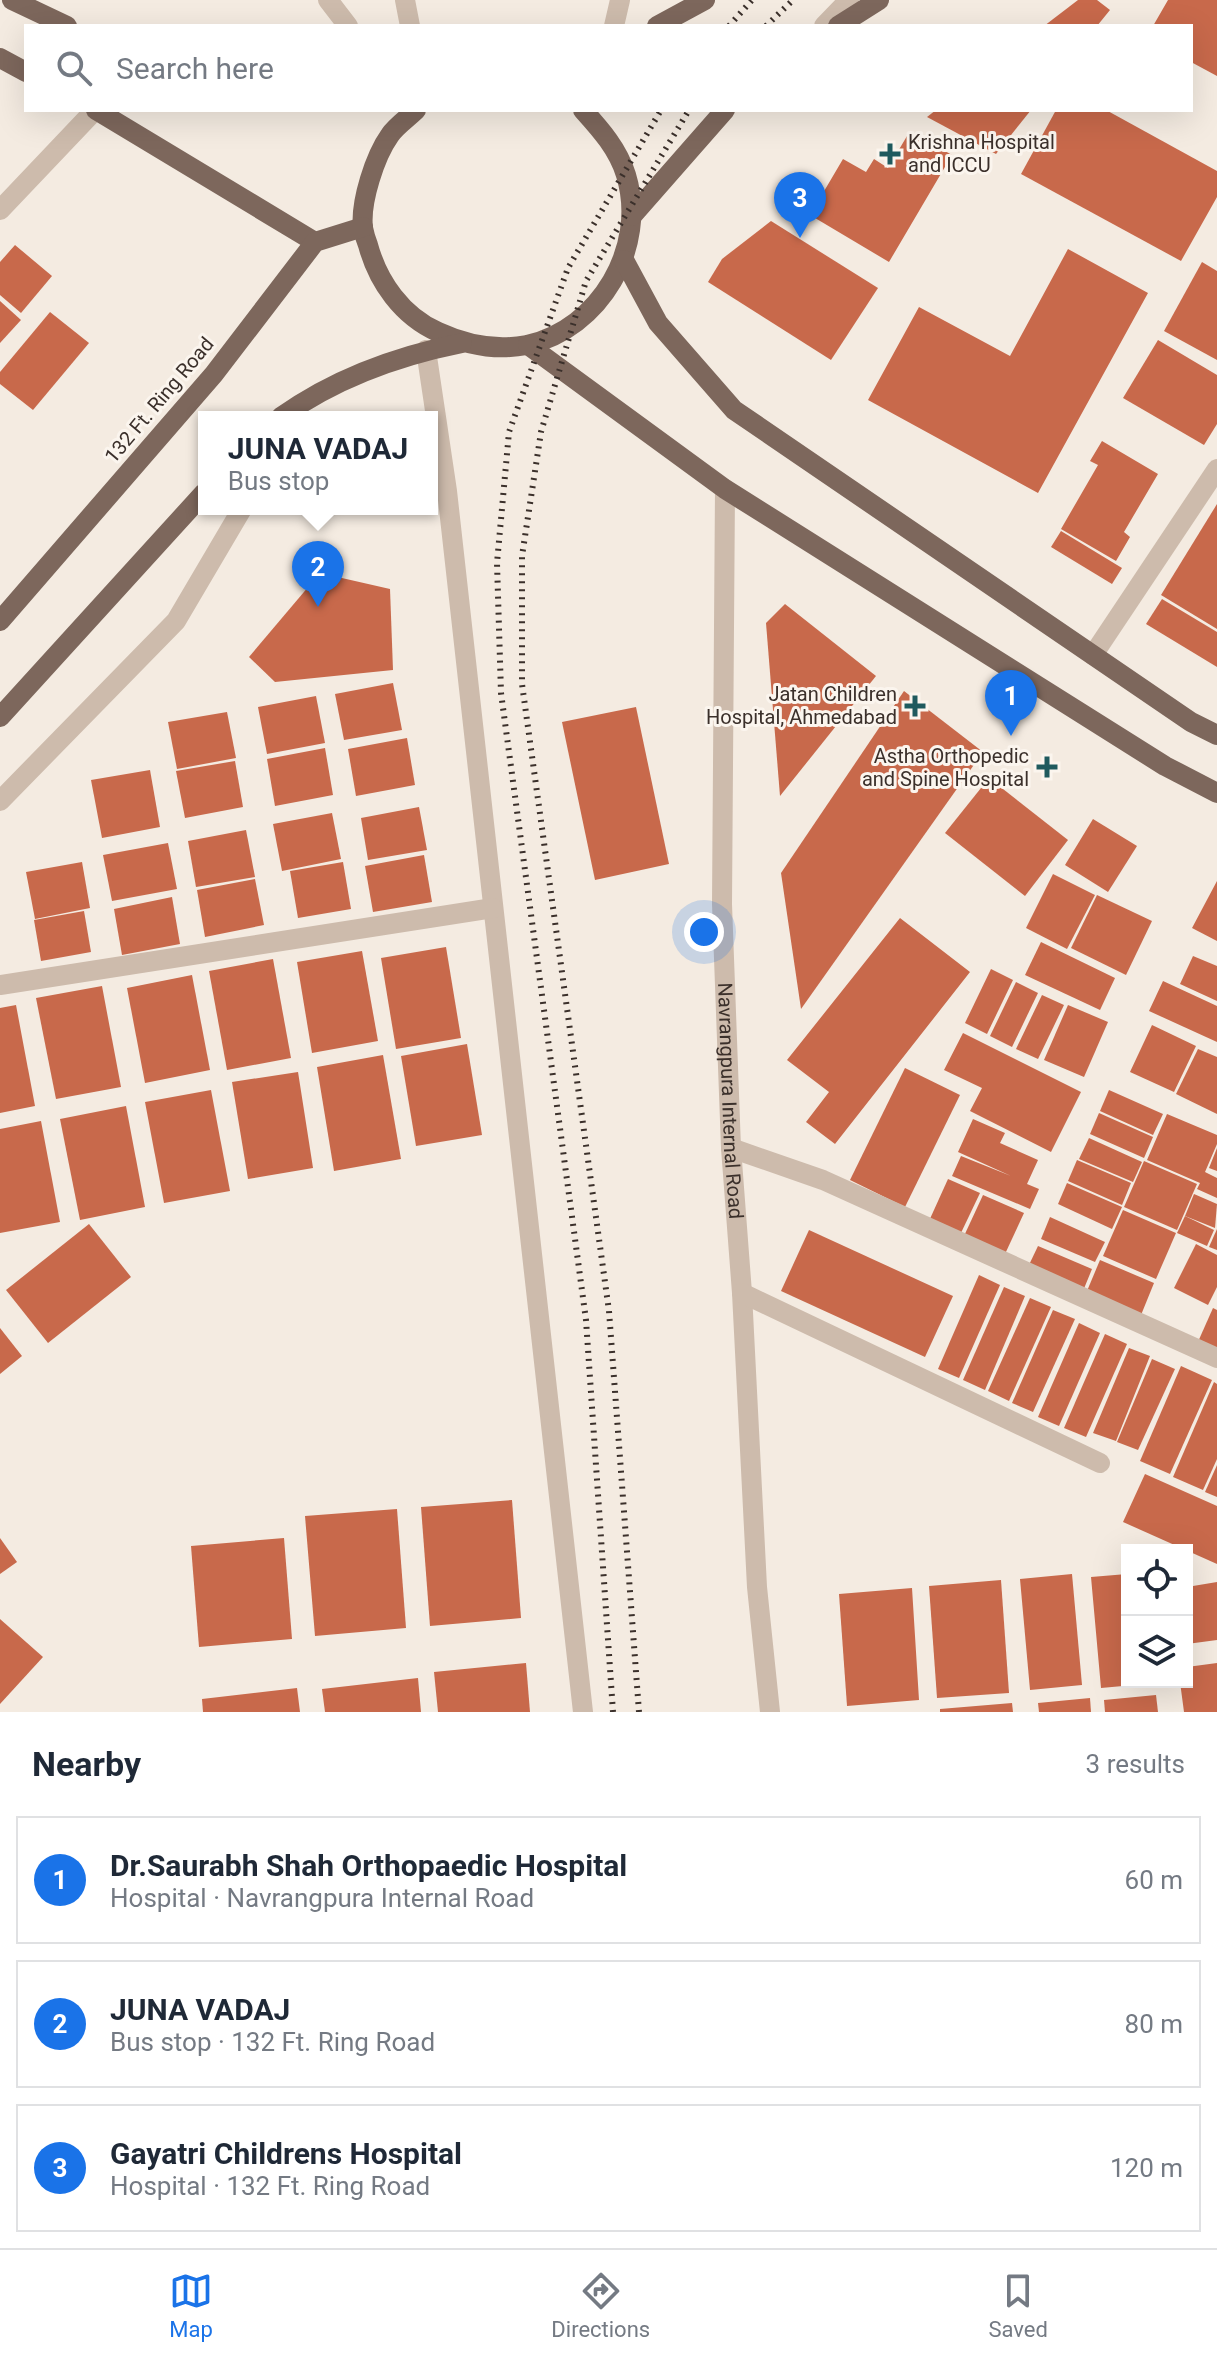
<!DOCTYPE html>
<html lang="en">
<head>
<meta charset="utf-8">
<style>
	body { margin:0; font-family:Roboto,sans-serif; background:#f2f2f3; color:#1f2937 }
	.controls { position:absolute; right:24px; bottom:24px; display:grid; overflow:hidden; border-radius:0px; box-shadow:0 8px 32px #0002 }
	.controls button { width:72px; height:72px; display:grid; place-items:center; padding:0; border:0; border-bottom:2px solid #e0e1e3; background:#fff; color:#1f2937; font:40px sans-serif }
	.you { position:absolute; left:704px; top:932px; width:28px; height:28px; margin:-20px; border:6px solid #fff; border-radius:50%; background:#1a73e8; box-shadow:0 0 0 12px #1a73e833 }
	.badge { display:grid; place-items:center; width:52px; height:52px; border-radius:50%; background:#1a73e8; color:#fff; font-size:26px; font-weight:700 }
	.pin { position:absolute; translate:-50% -66px; filter:drop-shadow(0 2px 4px #0008) }
	.pin::after { content:''; position:absolute; top:42px; width:28px; height:24px; background:inherit; clip-path:polygon(0 0,100% 0,50% 100%) }
	.popup { position:absolute; left:198px; top:411px; width:240px; height:104px; box-sizing:border-box; display:grid; place-content:center; border-radius:0px; background:#fff; filter:drop-shadow(0 2px 6px #0005); font-size:26px; white-space:nowrap; color:#747a83 }
	.popup b { font-size:30px; color:#1f2937 }
	.popup::after { content:''; position:absolute; left:50%; top:100%; margin-left:-16px; border:16px solid transparent; border-top-color:#fff }
	.list { margin:0; padding:0; list-style:none }
	h2 { display:flex; justify-content:space-between; align-items:center; height:104px; margin:0; padding:0 32px; font-size:34px }
	h2 small { font-size:26px; font-weight:400; color:#747a83 }
	.list li { display:grid; grid-template-columns:52px 1fr auto; gap:24px; align-items:center; box-sizing:border-box; height:128px; margin:0 16px 16px; padding:0 16px; border:2px solid #e0e1e3; border-radius:0px }
	.list b { display:block; font-size:30px; white-space:nowrap }
	.list p { margin:0; font-size:26px; white-space:nowrap; color:#747a83 }
	.list em { font-size:26px; font-style:normal; color:#747a83 }
	.icon { flex:none; width:44px; height:44px; fill:none; stroke:currentColor; stroke-width:2; stroke-linecap:round; stroke-linejoin:round }
	.map { position:relative; flex:none; width:1217px; height:1712px; overflow:hidden }
	.search { position:absolute; background:#fff; box-shadow:0 8px 32px #0002; left:24px; right:24px; top:24px; height:88px; display:flex; align-items:center; gap:20px; box-sizing:border-box; padding:0 28px; border-radius:0px; color:#747a83; font-size:30px }
	.sheet { height:536px; background:#fff }
	nav { display:flex; justify-content:space-around; align-items:center; box-sizing:border-box; height:112px; border-top:2px solid #e0e1e3; background:#fff; font-size:22px; color:#747a83 }
	nav a { display:grid; justify-items:center; gap:4px }
	nav .on { color:#1a73e8 }
	.map>svg:first-child { display:block }
	.building { fill:#c8694b }
	.lines { fill:none; stroke-linecap:round; stroke-linejoin:round }
	.minor { stroke:#cdbbac; stroke-width:20 }
	.major { stroke:#7d675c; stroke-width:20 }
	.rail { stroke:#3b302b; stroke-width:6; stroke-dasharray:2 6; stroke-linecap:butt }
	.poi-dot { fill:#1f5a5e; stroke:#fbf5ee; stroke-width:3 }
	.labels { text-anchor:middle; dominant-baseline:central; stroke-width:6; stroke-linejoin:round; paint-order:stroke }
	.poi-label { font-size:20px; fill:#3b302b; stroke:#fbf5ee; text-anchor:end }
	.street-label { font-size:20px; fill:#3b302b; stroke:#fbf5ee }
</style>
</head>
<body>
<div class="map">
<svg width="1217" height="1712" viewBox="0 0 1217 1712">
	<rect width="100%" height="100%" fill="#f4ebe1"/>
	<g class="building">
		<path d="M1078,0H1097L1110,10L1097,26H1044Z"/>
		<path d="M1168,0H1217V76L1191,62V26H1153Z"/>
		<path d="M936,110H1031L996,154L927,117Z"/>
		<path d="M1056,110H1106L1217,171V197L1181,261L1021,174Z"/>
		<path d="M910,131L952,155L889,262L810,215L843,159L866,172L874,159L888,168Z"/>
		<path d="M771,221L878,288L831,360L708,282L722,259Z"/>
		<path d="M15,245L52,276L21,313L0,295V262Z"/>
		<path d="M1068,249L1148,293L1038,493L868,400L919,307L1010,356Z"/>
		<path d="M1202,262L1217,271V360L1164,331Z"/>
		<path d="M0,301L21,320L0,343Z"/>
		<path d="M50,312L89,343L33,410L0,384V372Z"/>
		<path d="M1158,340L1217,375V424L1204,445L1123,398Z"/>
		<path d="M1102,441L1158,474L1124,532L1130,537L1116,561L1061,529L1098,465L1090,461Z"/>
		<path d="M1217,504V629L1161,595Z"/>
		<path d="M1061,531L1122,568L1112,584L1051,547Z"/>
		<path d="M320,573L390,589L393,670L275,682L249,657Z"/>
		<path d="M1162,599L1217,632V667L1146,624Z"/>
		<path d="M785,604L876,676L780,796L766,623Z"/>
		<path d="M393,683L402,730L344,740L335,694Z"/>
		<path d="M904,691L983,752L801,1009L781,873Z"/>
		<path d="M316,696L325,743L267,754L258,707Z"/>
		<path d="M636,707L669,864L595,880L562,722Z"/>
		<path d="M227,712L236,758L177,769L168,722Z"/>
		<path d="M407,738L415,785L356,796L348,749Z"/>
		<path d="M325,748L333,795L275,806L267,759Z"/>
		<path d="M235,761L243,807L185,818L176,771Z"/>
		<path d="M150,770L160,827L102,838L91,780Z"/>
		<path d="M989,778L1068,840L1025,896L945,833Z"/>
		<path d="M419,807L427,850L368,860L361,818Z"/>
		<path d="M332,813L341,859L282,871L273,824Z"/>
		<path d="M1093,819L1137,846L1108,892L1065,865Z"/>
		<path d="M246,830L255,877L196,887L188,841Z"/>
		<path d="M168,843L177,889L112,901L103,855Z"/>
		<path d="M424,855L432,902L373,912L365,866Z"/>
		<path d="M82,862L90,908L35,919L26,872Z"/>
		<path d="M343,862L351,909L298,918L290,871Z"/>
		<path d="M1053,874L1095,895L1067,949L1026,928Z"/>
		<path d="M255,879L264,925L205,937L197,890Z"/>
		<path d="M1217,881V941L1192,928Z"/>
		<path d="M1097,895L1152,921L1126,975L1071,948Z"/>
		<path d="M172,897L180,944L122,955L114,909Z"/>
		<path d="M84,911L91,952L41,961L34,920Z"/>
		<path d="M900,918L970,972L835,1144L806,1122L829,1092L787,1060Z"/>
		<path d="M1041,942L1115,978L1100,1010L1025,975Z"/>
		<path d="M446,947L461,1038L396,1049L381,958Z"/>
		<path d="M362,951L378,1041L312,1053L297,962Z"/>
		<path d="M1193,956L1217,966V1001L1180,984Z"/>
		<path d="M273,959L291,1058L227,1070L209,971Z"/>
		<path d="M991,969L1013,980L987,1034L965,1023Z"/>
		<path d="M192,975L210,1070L145,1083L127,988Z"/>
		<path d="M1163,981L1217,1006V1042L1149,1011Z"/>
		<path d="M1016,982L1038,993L1012,1047L990,1036Z"/>
		<path d="M102,986L121,1087L56,1099L36,998Z"/>
		<path d="M1042,995L1064,1005L1038,1059L1016,1049Z"/>
		<path d="M16,1005L35,1106L0,1113V1008Z"/>
		<path d="M1068,1005L1108,1022L1084,1077L1044,1060Z"/>
		<path d="M1152,1025L1196,1046L1174,1092L1130,1072Z"/>
		<path d="M963,1033L1081,1092L1051,1152L970,1111L982,1088L944,1070Z"/>
		<path d="M467,1044L482,1135L416,1146L401,1056Z"/>
		<path d="M1198,1049L1217,1057V1114L1176,1094Z"/>
		<path d="M383,1055L401,1159L334,1171L317,1067Z"/>
		<path d="M905,1068L960,1095L905,1207L850,1180Z"/>
		<path d="M298,1072L313,1168L248,1179L232,1082Z"/>
		<path d="M211,1090L230,1191L164,1203L145,1102Z"/>
		<path d="M1109,1090L1163,1114L1153,1135L1100,1111Z"/>
		<path d="M126,1106L145,1207L80,1220L60,1119Z"/>
		<path d="M1099,1113L1153,1137L1144,1158L1090,1134Z"/>
		<path d="M1167,1114L1217,1135V1144L1205,1172L1217,1178V1198L1197,1189L1200,1183L1147,1160Z"/>
		<path d="M973,1119L1005,1133L1000,1143L1038,1160L1027,1184L1039,1189L1030,1209L952,1176L961,1156L1011,1176L958,1152Z"/>
		<path d="M41,1121L60,1222L0,1233V1129Z"/>
		<path d="M1089,1138L1142,1162L1133,1182L1079,1159Z"/>
		<path d="M1217,1148V1171L1209,1168Z"/>
		<path d="M1077,1160L1131,1183L1122,1205L1068,1181Z"/>
		<path d="M1144,1161L1197,1184L1177,1230L1124,1207Z"/>
		<path d="M948,1179L980,1193L960,1235L929,1221Z"/>
		<path d="M1067,1183L1122,1207L1112,1229L1058,1204Z"/>
		<path d="M1194,1194L1217,1204L1215,1228L1185,1216Z"/>
		<path d="M983,1195L1024,1213L1005,1254L964,1236Z"/>
		<path d="M1123,1210L1176,1233L1156,1279L1103,1256Z"/>
		<path d="M1185,1216L1214,1230L1207,1246L1177,1233Z"/>
		<path d="M1050,1217L1105,1242L1095,1262L1041,1239Z"/>
		<path d="M89,1224L131,1277L48,1343L6,1290Z"/>
		<path d="M1217,1229V1250L1209,1247Z"/>
		<path d="M809,1230L953,1296L925,1357L781,1291Z"/>
		<path d="M1196,1244L1217,1255V1287L1208,1305L1174,1288Z"/>
		<path d="M1038,1246L1092,1269L1083,1291L1028,1267Z"/>
		<path d="M1100,1260L1154,1283L1141,1315L1087,1291Z"/>
		<path d="M979,1275L1000,1285L959,1378L938,1369Z"/>
		<path d="M1004,1287L1025,1296L985,1390L963,1380Z"/>
		<path d="M1030,1298L1051,1307L1009,1401L988,1391Z"/>
		<path d="M1213,1308L1217,1310V1353L1197,1344Z"/>
		<path d="M1053,1310L1075,1319L1033,1412L1012,1403Z"/>
		<path d="M1079,1323L1100,1333L1059,1426L1038,1417Z"/>
		<path d="M0,1328L22,1356L0,1374Z"/>
		<path d="M1105,1334L1127,1344L1086,1437L1064,1428Z"/>
		<path d="M1129,1348L1150,1356L1116,1441L1093,1433Z"/>
		<path d="M1152,1359L1175,1369L1138,1450L1117,1442Z"/>
		<path d="M1181,1366L1212,1380L1170,1474L1140,1461Z"/>
		<path d="M1214,1382L1217,1384V1459L1203,1490L1173,1477Z"/>
		<path d="M1217,1465V1497L1205,1492Z"/>
		<path d="M1145,1474L1217,1506V1564L1123,1522Z"/>
		<path d="M512,1500L521,1618L430,1626L421,1507Z"/>
		<path d="M397,1509L406,1628L315,1636L305,1516Z"/>
		<path d="M0,1538L17,1562L0,1574Z"/>
		<path d="M284,1538L292,1639L199,1647L191,1546Z"/>
		<path d="M1072,1574L1082,1685L1030,1690L1020,1579Z"/>
		<path d="M1127,1574V1682H1145V1684L1101,1688L1091,1577Z"/>
		<path d="M1001,1580L1009,1693L937,1698L929,1586Z"/>
		<path d="M1217,1582V1640L1187,1644V1587Z"/>
		<path d="M912,1588L919,1700L847,1706L839,1594Z"/>
		<path d="M0,1619L43,1657L0,1704Z"/>
		<path d="M526,1663L530,1712H438L434,1672Z"/>
		<path d="M1217,1663V1712H1184L1180,1682H1187V1667Z"/>
		<path d="M418,1678L421,1712H325L322,1689Z"/>
		<path d="M297,1688L300,1712H203L202,1699Z"/>
		<path d="M1156,1695L1158,1712H1105L1104,1700Z"/>
		<path d="M1090,1698L1091,1712H1039L1038,1703Z"/>
		<path d="M1012,1703L1013,1712H940V1709Z"/>
	</g>
	<g class="lines">
		<g class="minor">
			<path d="M328,0L348,26"/>
			<path d="M405,0L410,26"/>
			<path d="M614,26L620,0"/>
			<path d="M824,26L849,0"/>
			<path d="M0,210L95,110"/>
			<path d="M426,350L447,491L583,1712"/>
			<path id="s1" d="M725,489L722,904L731,1148L742,1293L757,1587L770,1712"/>
			<path d="M1093,655L1217,469"/>
			<path d="M0,801L176,621L242,509"/>
			<path d="M0,985L493,908"/>
			<path d="M731,1148L823,1180L1217,1358"/>
			<path d="M742,1293L1100,1463"/>
		</g>
		<g class="major">
			<path d="M12,0L67,26"/>
			<path d="M657,26L705,0"/>
			<path d="M838,26L879,0"/>
			<path d="M0,58L26,72"/>
			<path d="M96,110L315,242"/>
			<path d="M416,110C408,118 396,126 390,135C375,156 360,202 363,228C364,233 366,240 368,245C378,282 402,316 438,332C466,345 495,351 527,345C600,329 648,247 626,175C618,149 601,130 583,110"/>
			<path d="M632,216L725,110"/>
			<path d="M624,260L658,323L734,410L1191,722L1217,735"/>
			<path d="M528,345L725,489L1165,766L1217,793"/>
			<path d="M281,417C334,379 397,356 462,343"/>
			<path d="M0,621L214,374L315,242L363,227"/>
			<path d="M0,717L204,493"/>
		</g>
		<g class="rail">
			<path d="M729,26L752,0"/>
			<path d="M766,26L793,0"/>
			<path d="M613,1712L586,1320L501,693L497,563L509,432L568,268L661,110"/>
			<path d="M639,1712L609,1311L522,684V556L541,432L586,281L689,110"/>
		</g>
	</g>
	<g class="poi-dot">
		<path d="M886 142h8v8h8v8h-8v8h-8v-8h-8v-8h8z"/>
		<path d="M911 694h8v8h8v8h-8v8h-8v-8h-8v-8h8z"/>
		<path d="M1043 755h8v8h8v8h-8v8h-8v-8h-8v-8h8z"/>
	</g>
	<g class="labels">
		<g class="poi-label">
			<text x="908" y="142" text-anchor="start">Krishna Hospital<tspan x="908" dy="23">and ICCU</tspan></text>
			<text x="897" y="694">Jatan Children<tspan x="897" dy="23">Hospital, Ahmedabad</tspan></text>
			<text x="1029" y="756">Astha Orthopedic<tspan x="1029" dy="23">and Spine Hospital</tspan></text>
		</g>
		<g class="street-label">
			<text transform="translate(159 400) rotate(-50)">132 Ft. Ring Road</text>
			<text stroke="none"><textPath href="#s1" startOffset="612">Navrangpura Internal Road</textPath></text>
		</g>
	</g>
</svg>
<div class="controls">
<button><svg class="icon" aria-label="locate" viewBox="0 0 24 24"><circle cx="12" cy="12" r="6"/><path d="M12 2v4M12 18v4M2 12h4M18 12h4"/></svg></button>
<button><svg class="icon" aria-label="layers" viewBox="0 0 24 24"><path d="M12 4l9 5-9 5-9-5zM3 14l9 5 9-5"/></svg></button>
</div>
<div class="you"></div>
<div class="pin badge" style="left:1011px;top:736px">1</div>
<div class="pin badge" style="left:318px;top:607px">2</div>
<div class="popup"><b>JUNA VADAJ</b>Bus stop</div>
<div class="pin badge" style="left:800px;top:238px">3</div>
<div class="search"><svg class="icon" aria-label="search" viewBox="0 0 24 24"><circle cx="10" cy="10" r="6"/><path d="M15 15l6 6"/></svg>Search here</div>
</div>
<section class="sheet">
<h2>Nearby<small>3 results</small></h2>
<ul class="list">
<li><span class="badge">1</span><div><b>Dr.Saurabh Shah Orthopaedic Hospital</b><p>Hospital · Navrangpura Internal Road</p></div><em>60 m</em></li>
<li><span class="badge">2</span><div><b>JUNA VADAJ</b><p>Bus stop · 132 Ft. Ring Road</p></div><em>80 m</em></li>
<li><span class="badge">3</span><div><b>Gayatri Childrens Hospital</b><p>Hospital · 132 Ft. Ring Road</p></div><em>120 m</em></li>
</ul>
</section>
<nav>
<a class="on"><svg class="icon" aria-label="map" viewBox="0 0 24 24"><path d="M3 6l6-2 6 2 6-2v14l-6 2-6-2-6 2zM9 4v14M15 6v14"/></svg>Map</a>
<a><svg class="icon" aria-label="directions" viewBox="0 0 24 24"><path d="M12 3l9 9-9 9-9-9zM9 14v-3h6M13 9l2 2-2 2"/></svg>Directions</a>
<a><svg class="icon" aria-label="saved" viewBox="0 0 24 24"><path d="M7 4h10v16l-5-4-5 4z"/></svg>Saved</a>
</nav>
</body>
</html>
